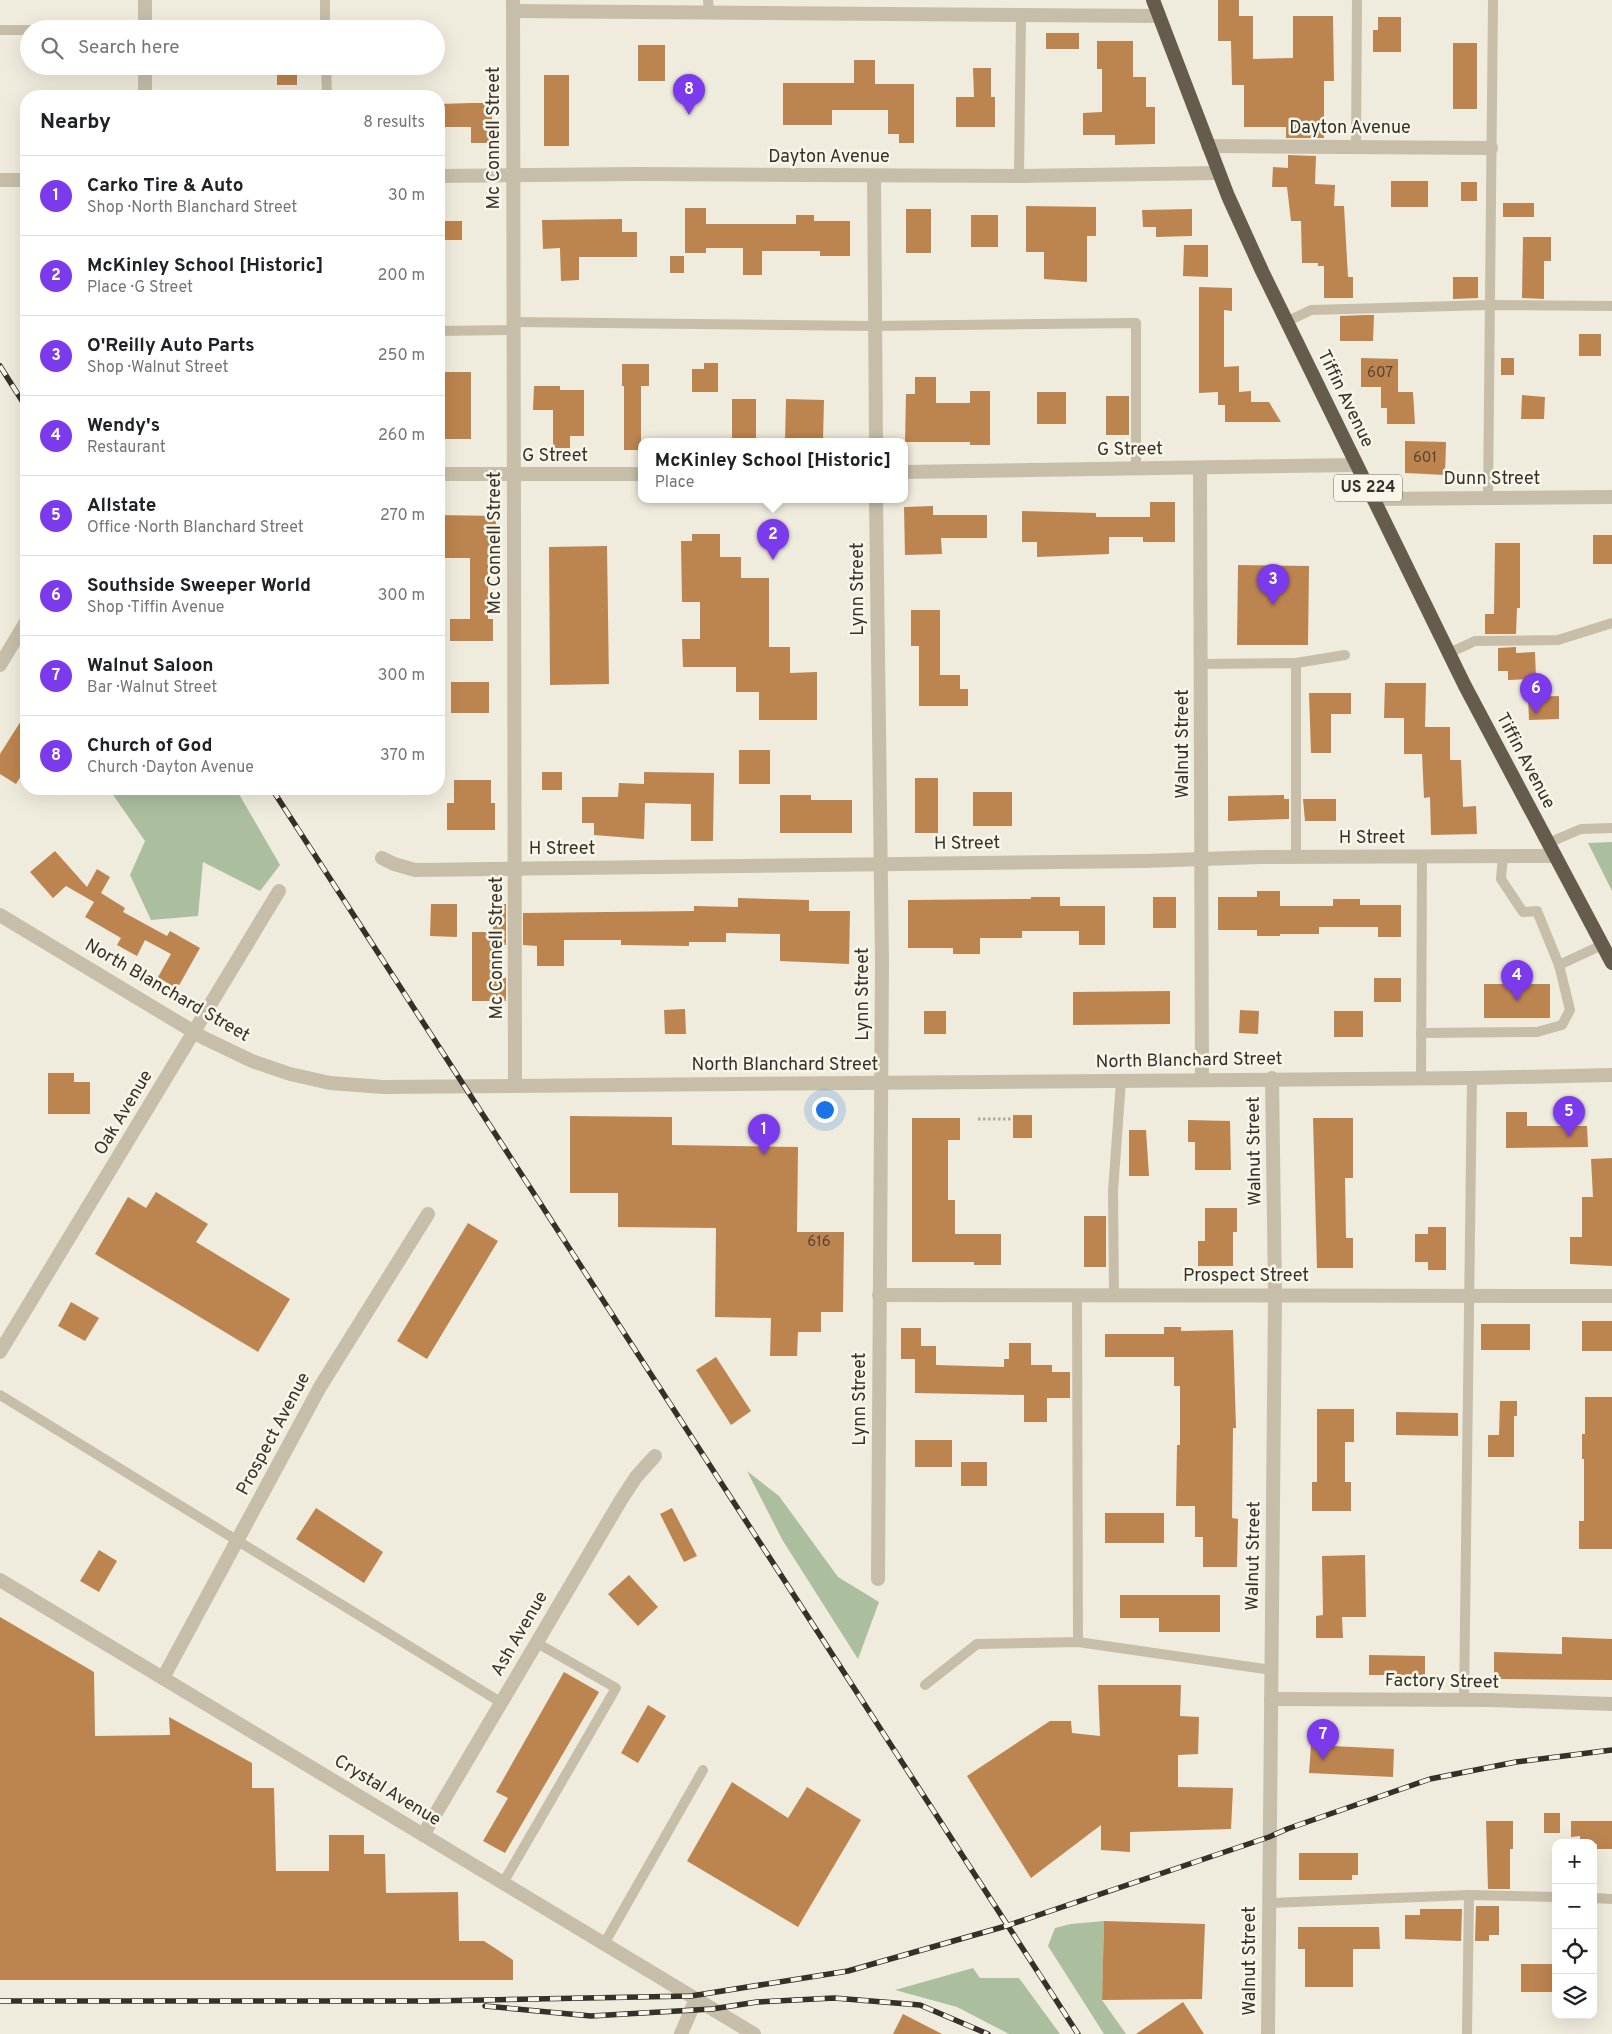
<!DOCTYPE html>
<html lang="en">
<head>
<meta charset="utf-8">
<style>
	body { margin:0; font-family:Overpass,sans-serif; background:#f2f2f2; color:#202124 }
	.controls { position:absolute; right:15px; bottom:15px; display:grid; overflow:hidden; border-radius:10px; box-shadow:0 5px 20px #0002 }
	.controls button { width:45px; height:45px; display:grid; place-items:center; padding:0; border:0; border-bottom:1px solid #e0e0e0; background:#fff; color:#202124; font:25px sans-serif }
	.you { position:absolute; left:824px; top:1109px; width:18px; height:18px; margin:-12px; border:4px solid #fff; border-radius:50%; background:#1a73e8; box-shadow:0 0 0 8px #1a73e833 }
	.badge { display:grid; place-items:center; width:32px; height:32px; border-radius:50%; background:#7c3aed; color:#fff; font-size:16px; font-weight:700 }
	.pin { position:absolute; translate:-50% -41px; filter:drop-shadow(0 1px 2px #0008) }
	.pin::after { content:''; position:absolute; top:26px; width:18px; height:15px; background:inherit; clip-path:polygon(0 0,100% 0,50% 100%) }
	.popup { position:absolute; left:638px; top:438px; width:270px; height:65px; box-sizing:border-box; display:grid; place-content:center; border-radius:10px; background:#fff; filter:drop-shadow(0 1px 4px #0005); font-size:16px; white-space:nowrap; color:#757577 }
	.popup b { font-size:19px; color:#202124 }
	.popup::after { content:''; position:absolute; left:50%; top:100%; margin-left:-10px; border:10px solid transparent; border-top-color:#fff }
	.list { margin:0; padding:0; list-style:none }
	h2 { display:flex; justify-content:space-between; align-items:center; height:65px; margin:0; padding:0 20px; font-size:21px }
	h2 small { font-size:16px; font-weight:400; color:#757577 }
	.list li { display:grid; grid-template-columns:32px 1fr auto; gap:15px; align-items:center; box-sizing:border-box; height:80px; padding:0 20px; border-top:1px solid #e0e0e0 }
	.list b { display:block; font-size:19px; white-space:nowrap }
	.list p { margin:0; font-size:16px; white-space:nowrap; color:#757577 }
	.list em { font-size:16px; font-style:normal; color:#757577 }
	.icon { flex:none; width:28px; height:28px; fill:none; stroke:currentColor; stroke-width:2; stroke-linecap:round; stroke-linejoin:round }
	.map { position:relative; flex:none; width:1612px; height:2034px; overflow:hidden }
	.search { position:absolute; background:#fff; box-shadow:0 5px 20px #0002; left:20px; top:20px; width:425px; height:55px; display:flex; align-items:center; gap:12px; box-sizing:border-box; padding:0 18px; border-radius:28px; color:#757577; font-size:19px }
	.panel { position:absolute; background:#fff; box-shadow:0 5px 20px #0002; left:20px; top:90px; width:425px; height:705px; border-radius:20px }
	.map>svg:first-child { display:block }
	.green { fill:#abbe9e }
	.building { fill:#bc844f }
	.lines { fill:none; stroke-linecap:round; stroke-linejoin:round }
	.path { stroke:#b3a994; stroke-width:3; stroke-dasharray:2.5 2.5; stroke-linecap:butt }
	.service { stroke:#c7bea9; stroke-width:10 }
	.minor { stroke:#c7bea9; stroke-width:14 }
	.tertiary { stroke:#c7bea9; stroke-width:14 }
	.trunk { stroke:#665c4e; stroke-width:14 }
	.rail-casing { stroke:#353029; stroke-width:5.5 }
	.rail { stroke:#f8f5e9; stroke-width:4; stroke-dasharray:11; stroke-linecap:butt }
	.labels { text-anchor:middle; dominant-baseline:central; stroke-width:5; stroke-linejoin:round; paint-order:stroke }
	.number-label { font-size:15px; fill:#574532 }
	.shield { fill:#f8f5e9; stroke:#706b63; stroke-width:1 }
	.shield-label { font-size:16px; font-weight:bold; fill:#353029 }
	.street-label { font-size:18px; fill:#353029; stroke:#f8f5e9 }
</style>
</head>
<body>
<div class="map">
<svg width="1612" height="2034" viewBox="0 0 1612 2034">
	<rect width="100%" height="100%" fill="#f0ecdd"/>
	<g class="green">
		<path d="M109,789H236L280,865L260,891L203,862L198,916L151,920L130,875L145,841Z"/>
		<path d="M1612,842V891L1588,843Z"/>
		<path d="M747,1471L779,1496L838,1577L879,1602L858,1659L783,1541Z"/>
		<path d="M1104,1921L1102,2000L1126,2034H1104L1048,1946L1055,1928L1071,1924Z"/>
		<path d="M973,1968L980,1978H1019L1060,2034H1009L957,2007L895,1990Z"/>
	</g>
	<g class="building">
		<path d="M1218,0H1239V16H1253V59L1293,58V16H1333L1334,81H1324V138H1286V127H1244V85H1232L1231,41H1218Z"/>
		<path d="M1378,17H1401V52H1373V30H1378Z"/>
		<rect x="1046" y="33" width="33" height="16"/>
		<path d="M1097,41H1133V77H1146V107H1155V144L1115,145V135H1083V113L1102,112V69H1097Z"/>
		<rect x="1453" y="43" width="24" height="66"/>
		<rect x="638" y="45" width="27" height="36"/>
		<path d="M854,60H875V84H914V143H899V134H888V110H832V125H783V83H854Z"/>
		<rect x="277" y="66" width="20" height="19"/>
		<path d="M973,68H991V97H995V127H956V97H974Z"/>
		<rect x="544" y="75" width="25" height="71"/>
		<path d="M471,103H492V143H471V127H439V104Z"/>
		<path d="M1288,155L1316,156L1315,184L1335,185L1334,206H1344L1348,277H1353V298H1324V266H1318V263H1302L1301,221H1291L1287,187H1272L1273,167L1288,168Z"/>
		<rect x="1391" y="181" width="37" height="26"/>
		<rect x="1461" y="182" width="16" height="19"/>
		<rect x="1503" y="203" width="31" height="14"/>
		<path d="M1026,206L1096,207V236H1087V282L1044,279V252H1026Z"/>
		<path d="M685,208H706V224H796V215H814V221H850V256H820V251H762V275H743V248H706V253H685Z"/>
		<rect x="906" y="209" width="25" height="44"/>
		<path d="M1192,209V236L1156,237V227H1143L1142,210Z"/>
		<rect x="971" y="215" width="27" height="32"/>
		<path d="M622,219V232H637V257H579V280L561,281L560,248L543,249L542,220Z"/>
		<rect x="439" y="221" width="23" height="19"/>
		<path d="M1523,237H1551V261H1544V299L1522,298Z"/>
		<path d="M1184,245H1208V277L1183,276Z"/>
		<rect x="670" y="256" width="14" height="17"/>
		<path d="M1453,277H1478V298L1453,299Z"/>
		<path d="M1199,287L1232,288V311L1224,310V367L1239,366V392L1251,391V402H1269L1281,422H1225V405H1218V392L1199,393Z"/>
		<path d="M1365,315H1374L1373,341H1340V316Z"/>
		<rect x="1579" y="334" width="22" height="22"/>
		<path d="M1361,358L1398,359V392H1413L1415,424H1387V408H1381V387H1361Z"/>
		<rect x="1501" y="358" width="13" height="17"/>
		<path d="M704,363H718V392H692V369H704Z"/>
		<path d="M622,364H649V386H641V450H624V386H622Z"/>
		<path d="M445,372H471V439H439V385H445Z"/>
		<path d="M915,377H936V403H970V391H990V445H970V442H905L906,394H915Z"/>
		<path d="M534,386H560V390H584V436H570V448H553V410H533Z"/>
		<rect x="1037" y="392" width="29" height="32"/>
		<path d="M1522,395L1545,397L1544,419H1521Z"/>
		<rect x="1106" y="396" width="23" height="39"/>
		<rect x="732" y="399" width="24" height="42"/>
		<path d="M786,399L824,400L823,441H785Z"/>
		<path d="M1405,441L1446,442L1445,475L1405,473Z"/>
		<path d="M1150,502H1175V542H1143V537H1109V554L1037,557V542H1022V511L1096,513V517H1150Z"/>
		<path d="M933,506V515H987V538H941L942,554L905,555L904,507Z"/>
		<path d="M439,515L496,516V557H488V619H493V641H450V619H470V558H439Z"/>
		<path d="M692,534H720V557H741V578H769V647H790V673L817,672V720H759V692H736V667H683L682,639H700V602H682L681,541H692Z"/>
		<rect x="1593" y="535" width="19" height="29"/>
		<path d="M1495,543H1520V608H1517L1516,634H1485V614H1494Z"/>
		<path d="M607,546L609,684L550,685L549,547Z"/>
		<path d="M1238,565L1309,566L1308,645H1237Z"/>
		<path d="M911,610H940V675H960V689H968V706H919V646H911Z"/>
		<path d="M1516,647V653L1535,652L1536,679L1508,680V671H1498V648Z"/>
		<rect x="451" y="682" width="38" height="31"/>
		<path d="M1385,683H1426L1425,727H1450V760H1461L1463,807L1476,806L1477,834L1431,835L1430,797L1424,798L1422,754H1404V718H1384Z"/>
		<path d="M1309,693H1351V714H1331V753H1311Z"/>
		<path d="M1559,696V719L1529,720L1528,697Z"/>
		<path d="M26,713V768L16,784L0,774V754Z"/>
		<rect x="739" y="750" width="31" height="34"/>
		<rect x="542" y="772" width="20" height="18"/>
		<path d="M644,772L714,773L713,841H691V804L645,803L644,839L594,835V823H582V797H618L619,783L644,784Z"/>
		<rect x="915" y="778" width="23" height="55"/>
		<path d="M454,780H491V803H495V830H447V803H454Z"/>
		<rect x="973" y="792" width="39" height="34"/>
		<path d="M780,795H811V800H852V833H780Z"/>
		<path d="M1284,795V799H1289V819L1228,821V796Z"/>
		<path d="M1303,799H1336V821H1305Z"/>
		<path d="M55,851L87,887L97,869L110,877L101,893L125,908L123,912L167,936L170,931L200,948L177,989L158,977L171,954L145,940L137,956L117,945L121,938L85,917L94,902L66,886L53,898L30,872Z"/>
		<path d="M1257,891H1280V906H1333V899H1360V905H1401V937H1378V927H1319V934H1280V936H1257V930H1218V897H1257Z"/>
		<path d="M1031,897H1060V906H1105V945H1079V931H1022V938H980V954H953V948H908V900L1031,899Z"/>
		<rect x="1153" y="897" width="23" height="31"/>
		<path d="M738,898L809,900V911H850L849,964L780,961V934L726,933V942H689V946L621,945V940H564V966H537V946L523,945V913L694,911V906L738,907Z"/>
		<path d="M431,904H457V937L430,936Z"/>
		<path d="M493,904H506V945H497V978H506V1001H472V932H493Z"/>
		<rect x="1374" y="978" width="27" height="24"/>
		<rect x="1484" y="984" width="66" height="34"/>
		<path d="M1170,991V1024L1073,1025V992Z"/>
		<path d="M685,1009L686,1034H665L664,1010Z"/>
		<path d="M1240,1010L1259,1011L1258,1034L1239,1033Z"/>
		<rect x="924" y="1011" width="22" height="23"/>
		<rect x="1334" y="1011" width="29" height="26"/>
		<path d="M48,1073H74V1082H90V1114H48Z"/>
		<path d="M1506,1112H1527V1126H1587L1588,1147L1506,1148Z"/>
		<rect x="1013" y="1115" width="19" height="23"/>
		<path d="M570,1116L672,1117V1145L798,1147L797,1232H844L843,1312H821V1332H798L797,1356H770L771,1318L715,1317L716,1228L618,1227V1193H570Z"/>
		<path d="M912,1118H960V1140H948V1200H955V1234H1001V1265H974V1262H912Z"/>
		<path d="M1313,1118H1353V1178H1345L1346,1238H1353V1268H1317Z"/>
		<path d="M1188,1120L1230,1121L1231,1170H1195V1142H1188Z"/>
		<path d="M1129,1130H1146L1149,1176H1129Z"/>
		<path d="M1612,1158V1266L1570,1264V1237H1582V1197H1593L1591,1159Z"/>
		<path d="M156,1192L208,1224L196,1242L290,1299L258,1352L95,1254L128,1197L146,1208Z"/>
		<path d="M1205,1208H1237V1232H1233V1266H1198V1241H1205Z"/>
		<rect x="1084" y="1216" width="22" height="51"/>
		<path d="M468,1223L498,1241L427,1359L397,1341Z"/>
		<path d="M1428,1227H1446V1270H1428V1262H1415V1234H1428Z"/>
		<path d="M71,1302L99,1318L85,1341L58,1326Z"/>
		<rect x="1582" y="1321" width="30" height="30"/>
		<rect x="1481" y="1324" width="49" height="26"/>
		<path d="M1164,1327H1181V1331L1233,1330L1236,1428H1233L1232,1518L1238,1519L1237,1567H1203V1537H1195V1506H1176L1177,1445H1180V1386H1174V1357H1105V1334H1164Z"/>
		<path d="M901,1328H921V1346H936V1365L1004,1367V1359H1009V1343H1031V1365H1052V1372H1070V1398H1047V1422H1024V1395L915,1393V1359H901Z"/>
		<path d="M716,1357L751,1411L731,1425L696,1370Z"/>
		<path d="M1585,1397H1612V1549H1579V1521H1584V1459H1582V1434H1585Z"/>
		<path d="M1500,1401H1517V1416H1514V1457H1488V1435H1499Z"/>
		<path d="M1317,1409H1354V1442H1345V1482H1351V1511H1312V1482H1317Z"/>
		<path d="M1396,1412L1458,1413V1436L1396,1435Z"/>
		<rect x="915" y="1440" width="37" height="27"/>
		<rect x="961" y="1462" width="26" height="24"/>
		<path d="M316,1508L383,1552L364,1583L296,1539Z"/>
		<path d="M672,1508L697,1556L684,1562L660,1514Z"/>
		<rect x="1105" y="1513" width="59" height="30"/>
		<path d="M99,1550L117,1561L99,1592L80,1581Z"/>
		<path d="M1365,1555L1366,1617H1342L1343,1638H1316V1616L1323,1615L1322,1556Z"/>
		<path d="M629,1575L658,1607L638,1626L608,1594Z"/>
		<path d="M1120,1595H1220V1632H1159V1618H1120Z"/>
		<path d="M0,1617L94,1672L95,1736L170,1735L169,1717L252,1763V1788H274L276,1871H329V1835H364V1854H385L386,1893L458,1892L459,1941H484L513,1960V1980H0Z"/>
		<path d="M1562,1637L1612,1639V1680L1494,1679V1652L1562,1654Z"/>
		<path d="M1369,1655L1425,1656V1675H1369Z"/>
		<path d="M564,1672L599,1692L505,1853L483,1841L508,1798L496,1792Z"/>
		<path d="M1098,1685H1181L1180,1716L1199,1717L1198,1754L1178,1755V1787L1233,1788L1231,1829L1130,1832V1852L1101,1850V1825L1031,1878L967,1776L1050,1721H1071L1072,1733L1100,1736Z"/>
		<path d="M648,1705L666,1716L638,1763L621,1753Z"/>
		<path d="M1311,1745L1394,1749L1393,1777L1309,1773Z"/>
		<path d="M732,1782L788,1818L807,1787L861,1820L798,1927L687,1861Z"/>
		<rect x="1544" y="1813" width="16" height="20"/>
		<path d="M1486,1821H1513V1849H1510V1889H1488Z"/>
		<path d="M1571,1821H1612V1849H1597V1844L1580,1843V1836L1571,1837Z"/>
		<path d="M1299,1853H1358V1875H1352V1880H1299Z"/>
		<path d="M1476,1906H1499V1935H1489V1941H1475Z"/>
		<path d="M1420,1909H1462L1461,1941L1405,1939V1915H1420Z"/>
		<path d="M1104,1921L1205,1924L1202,1999L1102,2000Z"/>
		<path d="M1298,1927H1379L1380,1949H1353V1987H1305V1949H1298Z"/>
		<rect x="1521" y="1964" width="35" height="28"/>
		<path d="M1183,2002L1204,2034H1136Z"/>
		<path d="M903,2014L942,2034H893Z"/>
	</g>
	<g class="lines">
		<path class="path" d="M978,1119H1013"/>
		<g class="service">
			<path d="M325,0V29"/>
			<path d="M708,0L709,13"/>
			<path d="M0,30H29"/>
			<path d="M326,66L327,96"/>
			<path d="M1356,147L1357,0"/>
			<path d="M1019,176L1021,15"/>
			<path d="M513,322L873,326L1136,323V469"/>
			<path d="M1286,322L1311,310L1489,305L1612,306"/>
			<path d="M439,331L513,330"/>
			<path d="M1488,498L1493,0"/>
			<path d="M1449,653L1475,641L1558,640L1612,623"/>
			<path d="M1296,663L1345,655"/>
			<path d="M1201,664L1296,663V857"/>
			<path d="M1548,843L1581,829L1612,828"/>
			<path d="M1503,856L1501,879L1523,912L1537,911L1559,965L1602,945"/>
			<path d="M1421,1033L1537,1032L1562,1025L1570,1010L1559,965"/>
			<path d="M1421,1079L1422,857"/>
			<path d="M1077,1294L1078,1642"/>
			<path d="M1114,1294L1113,1191L1121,1081"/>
			<path d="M0,1395L502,1703"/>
			<path d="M925,1685L977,1644L1078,1642L1272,1670"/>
			<path d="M1464,1700L1472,1078"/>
			<path d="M503,1883L616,1688L537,1643"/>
			<path d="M1593,1898L1612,1899"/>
			<path d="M1269,1903L1469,1895"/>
			<path d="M604,1944L703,1770"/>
			<path d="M1467,2034L1469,1895L1556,1897"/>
		</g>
		<g class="minor">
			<path d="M145,0V29"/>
			<path d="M513,0L515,1086"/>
			<path d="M513,11L1159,16"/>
			<path d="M145,66V96"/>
			<path d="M1208,146L1491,148"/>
			<path d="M439,176L638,174L1019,176L1219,173"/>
			<path d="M874,176L876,441"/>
			<path d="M0,180H26"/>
			<path d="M1200,468L1202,1080"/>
			<path d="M904,472L1356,465"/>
			<path d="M439,474H642"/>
			<path d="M876,499L882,962L878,1579"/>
			<path d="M1373,499L1612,497"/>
			<path d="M0,665L26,622"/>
			<path d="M382,858L394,864L415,870L1144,861L1262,857L1555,856"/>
			<path d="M879,1295L1612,1296"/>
			<path d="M0,1352L279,891"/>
			<path d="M163,1678L320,1387L428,1214"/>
			<path d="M1271,1699L1490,1700L1612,1704"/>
			<path d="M423,1835L621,1500L636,1477L655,1456"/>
			<path d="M681,2034L696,1999"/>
		</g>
		<g class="tertiary">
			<path d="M0,915L204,1038L252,1061L290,1074L330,1083L383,1087L1472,1078L1612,1075"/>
			<path d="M0,1580L754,2034"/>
			<path d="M1268,2034L1275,1294L1272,1078"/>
		</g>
		<path class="trunk" d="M1153,0L1228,196L1262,271L1465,686L1612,963"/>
		<g class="rail-casing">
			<g id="rail">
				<path d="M0,366L26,407"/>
				<path d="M272,789L1078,2034"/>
				<path d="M0,2001H431L691,1996L848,1971L1006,1926L1269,1837L1287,1829L1430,1779L1516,1762L1612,1750"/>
				<path d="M485,2006L591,2016L712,2009L757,2002L834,1998L920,2005L988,2034"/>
			</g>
		</g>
		<use href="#rail" class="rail"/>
	</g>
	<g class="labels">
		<g class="number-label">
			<text x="1380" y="373">607</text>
			<text x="1425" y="458">601</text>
			<text x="819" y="1242">616</text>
		</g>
		<rect class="shield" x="1334" y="474.5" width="68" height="27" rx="4"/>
		<g class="shield-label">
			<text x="1368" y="488">US 224</text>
		</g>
		<g class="street-label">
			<text x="1350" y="128">Dayton Avenue</text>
			<text transform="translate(494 138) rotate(-90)">Mc Connell Street</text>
			<text x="829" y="157">Dayton Avenue</text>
			<text transform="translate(1345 399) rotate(64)">Tiffin Avenue</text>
			<text transform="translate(1130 450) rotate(-1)">G Street</text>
			<text x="555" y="456">G Street</text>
			<text x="1492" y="479">Dunn Street</text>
			<text transform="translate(495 543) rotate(-90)">Mc Connell Street</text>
			<text transform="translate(858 589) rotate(-90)">Lynn Street</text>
			<text transform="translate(1183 744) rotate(-90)">Walnut Street</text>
			<text transform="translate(1525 761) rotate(62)">Tiffin Avenue</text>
			<text x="1372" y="838">H Street</text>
			<text transform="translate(967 844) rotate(-1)">H Street</text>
			<text x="562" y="849">H Street</text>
			<text transform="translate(497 948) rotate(-90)">Mc Connell Street</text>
			<text transform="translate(167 991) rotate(30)">North Blanchard Street</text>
			<text transform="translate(863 994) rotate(-90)">Lynn Street</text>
			<text transform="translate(1189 1061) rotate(-1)">North Blanchard Street</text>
			<text x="785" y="1065">North Blanchard Street</text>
			<text transform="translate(124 1113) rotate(-59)">Oak Avenue</text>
			<text transform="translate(1255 1151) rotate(-91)">Walnut Street</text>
			<text x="1246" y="1276">Prospect Street</text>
			<text transform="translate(860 1399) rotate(-90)">Lynn Street</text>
			<text transform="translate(274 1434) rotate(-62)">Prospect Avenue</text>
			<text transform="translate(1254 1556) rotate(-89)">Walnut Street</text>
			<text transform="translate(520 1634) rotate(-60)">Ash Avenue</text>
			<text transform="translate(1442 1682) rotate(1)">Factory Street</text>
			<text transform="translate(387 1791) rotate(31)">Crystal Avenue</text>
			<text transform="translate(1250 1961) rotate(-90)">Walnut Street</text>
		</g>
	</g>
</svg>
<div class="controls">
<button>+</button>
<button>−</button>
<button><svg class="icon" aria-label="locate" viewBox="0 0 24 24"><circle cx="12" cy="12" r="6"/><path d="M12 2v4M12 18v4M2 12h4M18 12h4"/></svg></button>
<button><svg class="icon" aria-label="layers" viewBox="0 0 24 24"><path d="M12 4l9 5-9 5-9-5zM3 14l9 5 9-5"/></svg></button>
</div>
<div class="you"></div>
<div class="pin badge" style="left:764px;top:1155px">1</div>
<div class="pin badge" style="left:773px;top:560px">2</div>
<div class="popup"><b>McKinley School [Historic]</b>Place</div>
<div class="pin badge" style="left:1273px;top:605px">3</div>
<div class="pin badge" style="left:1517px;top:1001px">4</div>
<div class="pin badge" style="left:1569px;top:1137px">5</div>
<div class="pin badge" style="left:1536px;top:714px">6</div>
<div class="pin badge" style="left:1323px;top:1760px">7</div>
<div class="pin badge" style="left:689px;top:115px">8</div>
<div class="search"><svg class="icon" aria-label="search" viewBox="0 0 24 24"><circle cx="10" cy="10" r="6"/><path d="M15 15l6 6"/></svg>Search here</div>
<section class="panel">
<h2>Nearby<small>8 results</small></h2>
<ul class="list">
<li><span class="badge">1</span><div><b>Carko Tire &amp; Auto</b><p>Shop · North Blanchard Street</p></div><em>30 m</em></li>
<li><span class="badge">2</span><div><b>McKinley School [Historic]</b><p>Place · G Street</p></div><em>200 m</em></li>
<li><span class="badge">3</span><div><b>O'Reilly Auto Parts</b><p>Shop · Walnut Street</p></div><em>250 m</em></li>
<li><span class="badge">4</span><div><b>Wendy's</b><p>Restaurant</p></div><em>260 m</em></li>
<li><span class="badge">5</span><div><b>Allstate</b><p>Office · North Blanchard Street</p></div><em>270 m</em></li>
<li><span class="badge">6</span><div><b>Southside Sweeper World</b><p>Shop · Tiffin Avenue</p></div><em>300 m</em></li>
<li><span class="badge">7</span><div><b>Walnut Saloon</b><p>Bar · Walnut Street</p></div><em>300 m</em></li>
<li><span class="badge">8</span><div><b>Church of God</b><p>Church · Dayton Avenue</p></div><em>370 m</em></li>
</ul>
</section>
</div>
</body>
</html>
